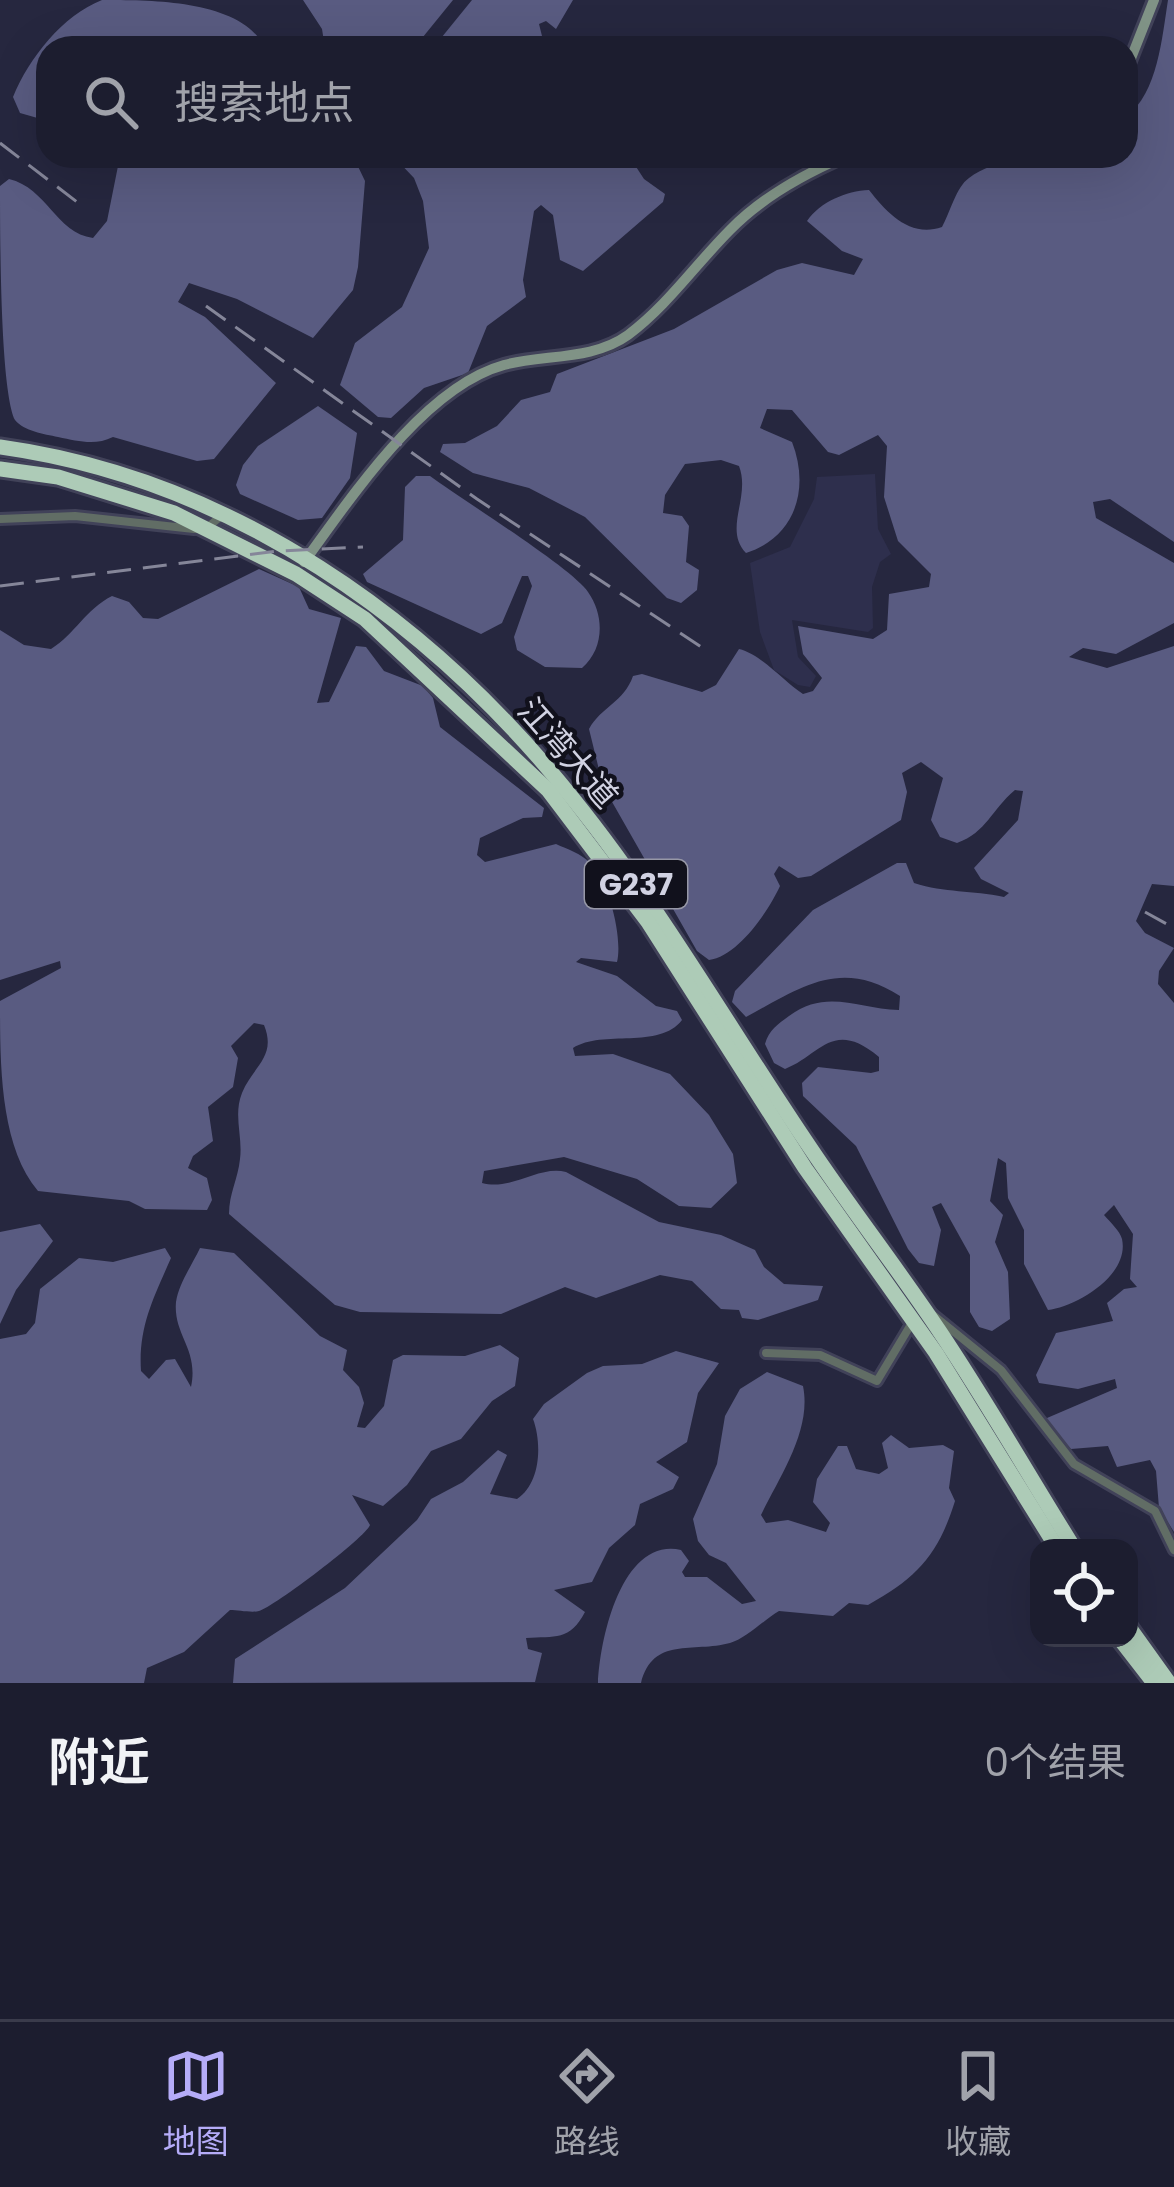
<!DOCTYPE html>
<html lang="zh">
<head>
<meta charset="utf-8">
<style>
	body { margin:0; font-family:Poppins,"Noto Sans SC",sans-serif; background:#292a3b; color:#f1f3f6 }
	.controls { position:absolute; right:36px; bottom:36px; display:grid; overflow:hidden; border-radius:24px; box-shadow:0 12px 48px #0002 }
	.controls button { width:108px; height:108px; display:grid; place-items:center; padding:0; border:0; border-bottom:3px solid #3a3b4b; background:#1c1d2f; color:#f1f3f6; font:60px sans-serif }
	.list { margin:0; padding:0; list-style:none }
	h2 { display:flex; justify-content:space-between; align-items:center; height:156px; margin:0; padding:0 48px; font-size:51px }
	h2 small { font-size:39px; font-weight:400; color:#a0a2aa }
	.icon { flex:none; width:66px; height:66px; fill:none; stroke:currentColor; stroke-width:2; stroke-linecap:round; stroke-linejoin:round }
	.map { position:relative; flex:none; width:1174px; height:1683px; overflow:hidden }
	.search { position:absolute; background:#1c1d2f; box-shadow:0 12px 48px #0002; left:36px; right:36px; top:36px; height:132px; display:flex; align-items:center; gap:30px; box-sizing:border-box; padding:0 42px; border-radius:36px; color:#a0a2aa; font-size:45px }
	.sheet { height:336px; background:#1c1d2f }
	nav { display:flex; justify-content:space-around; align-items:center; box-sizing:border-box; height:168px; border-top:3px solid #3a3b4b; background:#1c1d2f; font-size:33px; color:#a0a2aa }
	nav a { display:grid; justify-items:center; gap:6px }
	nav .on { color:#b5acf8 }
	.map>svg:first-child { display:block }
	.built { fill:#2e2f4d }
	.forest { fill:#595b81 }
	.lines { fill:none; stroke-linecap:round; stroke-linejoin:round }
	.street-casing { stroke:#414259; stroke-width:14 }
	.secondary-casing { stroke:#414259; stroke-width:16 }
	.highway-casing { stroke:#414259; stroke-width:21 }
	.street { stroke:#616d65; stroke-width:8 }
	.secondary { stroke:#809386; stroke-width:10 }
	.highway { stroke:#adcbb7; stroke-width:15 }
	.rail { stroke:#858699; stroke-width:3; stroke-dasharray:24 12; stroke-linecap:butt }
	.labels { text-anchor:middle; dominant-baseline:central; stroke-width:9; stroke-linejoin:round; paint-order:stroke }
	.shield { fill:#11111c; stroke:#9798a7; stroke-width:3 }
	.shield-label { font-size:30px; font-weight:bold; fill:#d1d2e2 }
	.street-label { font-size:33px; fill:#d1d2e2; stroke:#11111c }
</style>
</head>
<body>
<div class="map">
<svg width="1174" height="1683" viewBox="0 0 1174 1683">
	<rect width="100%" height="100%" fill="#26273f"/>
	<path class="built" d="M875,474L878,529L891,554L880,562L872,587L873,628L868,632L792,620L798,657L816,676L810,687L798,685L774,670L760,632L750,563L790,547L814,499L817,477Z"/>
	<g class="forest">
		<path d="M102,0C154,0 242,0 265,48H48V121L20,113L13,97C29,58 63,15 102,0Z"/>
		<path d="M303,0H453L414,48H325L322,29Z"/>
		<path d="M472,0H573L556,29L546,21L539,24L545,48H433Z"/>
		<path d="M1168,0H1174V542L1110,499L1093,502L1096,518L1174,563V623L1116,654L1083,648L1069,657L1107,668L1174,646V886L1152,884L1136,921L1145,933L1174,948L1159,971L1158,984L1174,1003V1532L1159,1508L1156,1471L1150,1460L1117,1467L1108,1446L1071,1449L1046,1426L1047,1418L1117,1388L1115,1379L1078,1389L1039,1383L1036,1375L1056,1333L1113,1321L1107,1303L1124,1289L1137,1287L1130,1279L1133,1234L1114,1205L1104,1215C1110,1222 1120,1231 1122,1239C1130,1276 1075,1307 1048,1310L1024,1264V1230L1008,1198L1006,1163L998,1158L990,1201L1003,1215L995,1242L1008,1272L1010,1319L992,1331L979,1327L970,1312V1255L941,1203L932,1207L941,1230L934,1266L919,1263L908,1249L856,1146L803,1096L802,1083L818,1067L871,1073L879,1071V1057C832,1018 820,1056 785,1069L774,1063L765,1044C769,1030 778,1024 789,1016C827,988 858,1009 899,1010L900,996C840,957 800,988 746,1017L732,1002L735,991L813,910L897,863H906L914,883C945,893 972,890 1004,897L1009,893L981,879L974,868L1018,820L1023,791L1015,790C991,810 987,832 957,843L940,837L931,820L943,778L921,762L902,773L907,792L901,820L811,876L798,878L779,866L774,874L780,886C768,912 738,956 709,960L697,951L603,786L589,729C601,707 624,702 633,676L642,674L702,692L716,685L739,649C761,654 783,681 803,694L813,691L822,678L803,654L798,626L873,639L887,630L889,594L929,587L931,574L898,541L884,497L887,446L878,435L839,455L828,452L792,410L767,409L760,428L792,442C810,488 796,537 746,553C723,529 751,497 739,466L721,460L685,464L665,495L663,513L682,516L689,526L686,562L699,570L697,590L681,603L667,598L585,517L529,488L473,473L440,452L443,444L465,443L497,426L521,400L550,392L557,374L674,329L777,270L802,263L854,275L863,259L842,251L807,221C820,202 846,191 869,190C887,213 910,238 942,227C950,213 956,187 969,178C1005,150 1082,156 1126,156V117C1158,93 1162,37 1168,0Z"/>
		<path d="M120,156H353L365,181L358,267L353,290L313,338L237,299L189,283L178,302L205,317L276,383L214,459L197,461L113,437C95,446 78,441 58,437C44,434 24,431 15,420C0,390 0,231 0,186L9,179C47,188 56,233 93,238L107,221Z"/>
		<path d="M393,156H629L644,179L665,194L663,202L583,271L560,260L553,215L541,205L534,211L523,280L526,297L487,326L468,373L424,388L391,418L378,417L340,385L355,343L402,307L429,248L423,201L414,178Z"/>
		<path d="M318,406L357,433L350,478L322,518L298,520L240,494L236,485L243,465L258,446Z"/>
		<path d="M416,476H430C461,499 572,568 588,592C605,616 604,649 582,668L545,667L517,650L514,637L532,586L528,576H522L502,623L481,634L367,582L363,574L403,540L405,487Z"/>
		<path d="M259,569L299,587L309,609L341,618L317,703L329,702L356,646L366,647L384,671L423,686L433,698L440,727L544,808L542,817L523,818L480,838L477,855L485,862L556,844C567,849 582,854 590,863C609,881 623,938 617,962L581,958L576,962L617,976L656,1006L677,1011L682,1020C659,1050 603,1029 573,1048L575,1056L613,1054L670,1074L709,1115L733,1154L737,1183L711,1208L679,1206L637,1179L564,1157L484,1171L482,1183C512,1191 539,1165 566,1172L659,1222L721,1235L755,1250L764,1267L784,1284L823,1286L818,1300L758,1320L742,1318L739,1310L721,1309L692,1281L660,1275L596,1298L565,1287L501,1314L360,1312L335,1305L229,1214C229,1193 238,1179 240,1159C243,1137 233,1115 242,1093C253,1066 277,1057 264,1025L254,1023L231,1046L238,1058L233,1087L208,1107L213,1141L193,1156L188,1168L207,1178L212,1200L207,1210L145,1209L129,1201L38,1191C0,1146 0,1065 0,1001L61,968L60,961L0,980V630L24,645L51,649C75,634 86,609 112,596L129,602L143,618L158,619Z"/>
		<path d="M40,1224L53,1241L16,1290L0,1324V1232Z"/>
		<path d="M165,1248L171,1258C154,1297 138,1327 141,1371L149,1379L166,1360L175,1359L191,1387C199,1349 173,1335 176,1302C179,1283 192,1265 200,1248L234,1253L320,1336L347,1350L343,1370L359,1387L364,1403L357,1427L365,1428L384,1406L393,1360L403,1355L465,1356L500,1345L519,1358L515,1386L492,1401L461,1439L431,1451L407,1485L383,1506L352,1495L370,1525C366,1537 274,1607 259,1611C252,1613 238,1610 230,1610L184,1652L147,1668L144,1683H0V1339L26,1334L35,1323L40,1289L79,1258L113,1262Z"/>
		<path d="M676,1351L719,1363L698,1393L687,1442L656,1462L679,1477L673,1489L640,1504L635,1525L609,1548L592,1582L554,1590L585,1612C570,1641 555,1636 526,1638L528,1649L542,1653L535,1682L233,1683L235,1659L345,1588L417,1520L431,1499L463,1482L498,1450L507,1455L490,1494L517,1499C541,1483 542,1443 533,1419L544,1404L587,1373L603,1366L642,1364Z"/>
		<path d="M767,1372L803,1386C812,1430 780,1476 761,1515L766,1523L788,1520L826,1532L830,1523L813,1502L817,1479L838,1446H847L856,1469L879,1474L888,1468L882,1443L891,1435L909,1448L943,1445L954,1451L949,1488L955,1501C938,1555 918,1577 868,1605L849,1603L833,1616L779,1611C764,1620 745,1639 730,1643C693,1653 653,1636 641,1683H598C600,1638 622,1537 681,1550L689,1561L682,1572L685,1577H707L742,1604L756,1601L726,1563L709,1555L698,1541L693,1519L717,1464L725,1416L740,1389Z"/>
	</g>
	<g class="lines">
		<g class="street-casing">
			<g id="street">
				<path d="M0,519L75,516L194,529L207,528L221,516"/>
				<path d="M932,1314L1001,1370L1074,1464L1155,1511L1174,1550"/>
				<path d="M766,1353L820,1355L877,1381L913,1321"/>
			</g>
		</g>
		<g class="secondary-casing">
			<g id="secondary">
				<path d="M1126,71L1154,0"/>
				<path d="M304,562C351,498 424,387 504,365C543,354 592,361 628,335C668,305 695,265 730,230C762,197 804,174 846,156"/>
			</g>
		</g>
		<g class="highway-casing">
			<g id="highway">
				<path d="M0,447C231,479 430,619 574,800C661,908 731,1031 809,1146C851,1209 898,1269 940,1332C987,1402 1029,1476 1074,1548"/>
				<path d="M0,469L58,477L174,513L296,574L365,619L548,790L648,922L805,1168L936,1353L1057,1548"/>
				<path d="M1129,1627L1169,1683"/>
				<path d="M1119,1638L1154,1683"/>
			</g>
		</g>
		<use href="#street" class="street"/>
		<use href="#secondary" class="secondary"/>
		<use href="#highway" class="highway"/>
		<g class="rail">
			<path d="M0,143L81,205"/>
			<path d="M206,306L477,499L706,650"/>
			<path d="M0,586L278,551L363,547"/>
			<path d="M1145,912L1174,928"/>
		</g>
	</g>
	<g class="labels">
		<rect class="shield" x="585" y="860" width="102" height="48" rx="9"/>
		<g class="shield-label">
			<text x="636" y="884">G237</text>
		</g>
		<g class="street-label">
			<text transform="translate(568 753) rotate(49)">江湾大道</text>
		</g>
	</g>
</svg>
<div class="controls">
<button><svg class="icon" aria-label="locate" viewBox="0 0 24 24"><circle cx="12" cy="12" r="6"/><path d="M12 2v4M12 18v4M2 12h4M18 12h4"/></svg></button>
</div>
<div class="search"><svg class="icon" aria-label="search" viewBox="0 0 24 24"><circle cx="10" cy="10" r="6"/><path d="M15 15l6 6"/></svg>搜索地点</div>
</div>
<section class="sheet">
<h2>附近<small>0个结果</small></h2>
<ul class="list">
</ul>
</section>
<nav>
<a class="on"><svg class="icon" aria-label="map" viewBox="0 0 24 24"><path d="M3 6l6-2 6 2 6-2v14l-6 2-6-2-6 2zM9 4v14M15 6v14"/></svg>地图</a>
<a><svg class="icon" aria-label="directions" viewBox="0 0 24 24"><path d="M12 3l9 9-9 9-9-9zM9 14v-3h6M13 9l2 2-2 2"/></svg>路线</a>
<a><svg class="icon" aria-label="saved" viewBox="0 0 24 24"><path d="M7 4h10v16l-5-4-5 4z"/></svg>收藏</a>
</nav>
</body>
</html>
